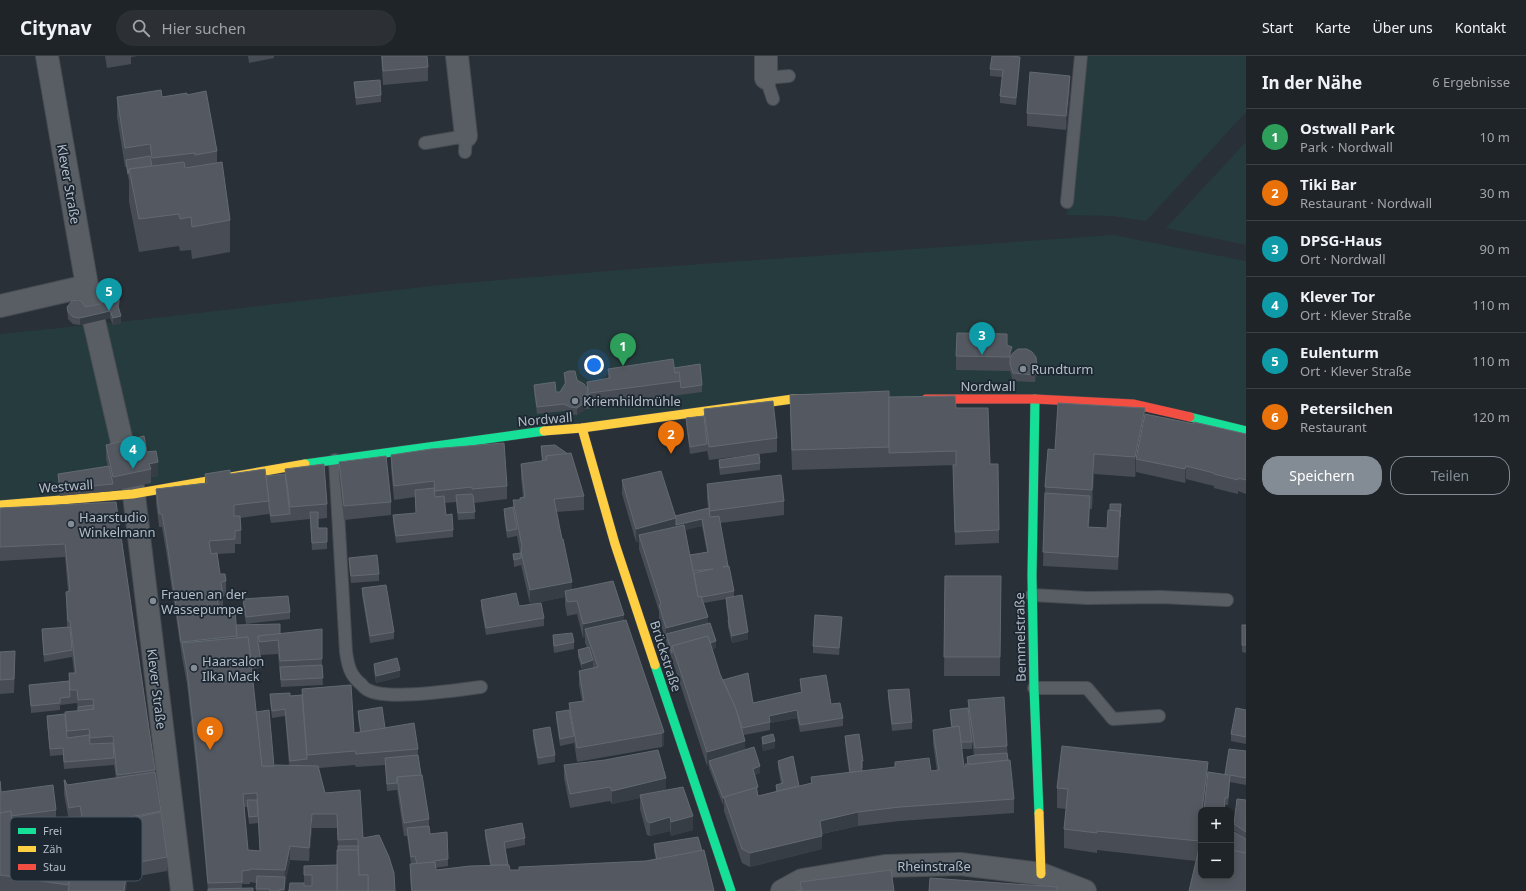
<!DOCTYPE html>
<html lang="de">
<head>
<meta charset="utf-8">
<style>
	body { margin:0; font-family:"Noto Sans",sans-serif; background:#2c3035; color:#f1f3f6 }
	.controls { position:absolute; right:12px; bottom:12px; display:grid; overflow:hidden; border-radius:8px; box-shadow:0 2px 10px #0003 }
	.controls button { width:36px; height:36px; display:grid; place-items:center; padding:0; border:0; border-bottom:1px solid #3c4146; background:#1f2429; color:#f1f3f6; font:20px sans-serif }
	.you { position:absolute; left:594px; top:309px; width:14px; height:14px; margin:-10px; border:3px solid #fff; border-radius:50%; background:#1a73e8; box-shadow:0 0 0 6px #1a73e833 }
	.badge { display:grid; place-items:center; width:26px; height:26px; border-radius:50%; background:#838c95; color:#fff; font-size:13px; font-weight:700 }
	.pin { position:absolute; translate:-50% -33px; filter:drop-shadow(0 1px 2px #0008) }
	.pin::after { content:''; position:absolute; top:21px; width:14px; height:12px; background:inherit; clip-path:polygon(0 0,100% 0,50% 100%) }
	.list { margin:0; padding:0; list-style:none }
	h2 { display:flex; justify-content:space-between; align-items:center; height:52px; margin:0; padding:0 16px; font-size:17px }
	h2 small { font-size:13px; font-weight:400; color:#a1a4a8 }
	.list li { display:grid; grid-template-columns:26px 1fr auto; gap:12px; align-items:center; box-sizing:border-box; height:56px; padding:0 16px; border-top:1px solid #3c4146 }
	.list b { display:block; font-size:15px; white-space:nowrap }
	.list p { margin:0; font-size:13px; white-space:nowrap; color:#a1a4a8 }
	.list em { font-size:13px; font-style:normal; color:#a1a4a8 }
	.actions { display:flex; gap:8px; padding:12px 16px }
	.actions a { flex:1; padding:9px 0; border:1px solid #838c95; border-radius:16px; text-align:center; font-size:14px; color:#838c95 }
	.actions .main { background:#838c95; color:#fff }
	.icon { flex:none; width:22px; height:22px; fill:none; stroke:currentColor; stroke-width:2; stroke-linecap:round; stroke-linejoin:round }
	.map { position:relative; flex:none; width:1246px; height:835px; overflow:hidden }
	header { display:flex; align-items:center; gap:24px; box-sizing:border-box; height:56px; padding:0 20px; background:#1f2429; border-bottom:1px solid #3c4146 }
	header strong { font-size:19px }
	nav { display:flex; gap:22px; margin-inline-start:auto; font-size:14px }
	.search { width:280px; height:36px; background:#2c3035; display:flex; align-items:center; gap:10px; box-sizing:border-box; padding:0 14px; border-radius:22px; color:#a1a4a8; font-size:15px }
	main { display:flex }
	aside { flex:1; background:#1f2429 }
	.map>svg:first-child { display:block }
	.green { fill:#263b3d }
	.lines { fill:none; stroke-linecap:round; stroke-linejoin:round }
	.lane-casing { stroke:#474c52; stroke-width:14 }
	.street-casing { stroke:#474c52; stroke-width:24 }
	.fast-casing { stroke:#474c52; stroke-width:10 }
	.slow-casing { stroke:#474c52; stroke-width:10 }
	.jam-casing { stroke:#474c52; stroke-width:10 }
	.lane { stroke:#595e65; stroke-width:12 }
	.street { stroke:#595e65; stroke-width:22 }
	.fast { stroke:#16e098; stroke-width:9 }
	.slow { stroke:#ffcf43; stroke-width:9 }
	.jam { stroke:#f24e42; stroke-width:9 }
	.wall { fill:#484d55; fill-rule:evenodd }
	.shaded-wall { fill:#373d44 }
	.building { fill:#545961; stroke:#626971; fill-rule:evenodd }
	.poi-dot { fill:#838c95; stroke:#1c2732; stroke-width:1.5 }
	.labels { text-anchor:middle; dominant-baseline:central; stroke-width:3.5; stroke-linejoin:round; paint-order:stroke }
	.street-label { font-size:13px; fill:#b3bdc8; stroke:#1c2732 }
	.poi-label { font-size:13px; fill:#b3bdc8; stroke:#1c2732; text-anchor:start }
	.key { fill:#1c2732; stroke:#49545f; stroke-width:1 }
	.key-label { font-size:11px; fill:#b3bdc8 }
</style>
</head>
<body>
<header>
<strong>Citynav</strong>
<div class="search"><svg class="icon" aria-label="search" viewBox="0 0 24 24"><circle cx="10" cy="10" r="6"/><path d="M15 15l6 6"/></svg>Hier suchen</div>
<nav><a>Start</a><a>Karte</a><a>Über uns</a><a>Kontakt</a></nav>
</header>
<main>
<div class="map">
<svg width="1246" height="835" viewBox="0 0 1246 835">
	<rect width="100%" height="100%" fill="#293037"/>
	<g class="green">
		<path d="M1080,0H1246V56L1146,165L1112,160L1067,159Z"/>
		<path d="M1246,86V189L1166,172Z"/>
		<path d="M1113,179L1246,205V375L1133,348L793,343L0,449V278L156,262L439,229L645,212Z"/>
	</g>
	<g class="lines">
		<g class="lane-casing">
			<g id="lane">
				<path d="M773,43L766,22L789,20"/>
				<path d="M425,87L466,80L465,96"/>
				<path d="M1067,146L1081,0"/>
				<path d="M335,404L346,596C348,610 350,619 361,628C363,630 365,633 368,634C388,645 456,634 481,631"/>
				<path d="M1032,539L1087,542L1160,541L1227,544"/>
				<path d="M1034,632H1087L1113,663L1159,660"/>
			</g>
		</g>
		<g class="street-casing">
			<g id="street">
				<path d="M47,0L87,230L93,256"/>
				<path d="M457,0L466,80"/>
				<path d="M766,0V22"/>
				<path d="M0,250L87,230"/>
				<path d="M94,265L125,399"/>
				<path d="M133,431L182,835"/>
				<path d="M782,835L802,824L885,810L960,808L1041,818L1085,835"/>
			</g>
		</g>
		<g class="fast-casing">
			<g id="fast">
				<path d="M1035,343L1032,520L1034,632L1039,757"/>
				<path d="M1190,361L1246,375"/>
				<path d="M305,408L544,375"/>
				<path d="M655,609L731,835"/>
			</g>
		</g>
		<g class="slow-casing">
			<g id="slow">
				<path d="M582,372L615,488L655,609"/>
				<path d="M544,375L582,372L793,343H819"/>
				<path d="M0,449L133,438L305,408"/>
				<path d="M1039,757L1041,818"/>
			</g>
		</g>
		<g class="jam-casing">
			<path id="jam" d="M926,343H1035L1133,348L1190,361"/>
		</g>
		<use href="#lane" class="lane"/>
		<use href="#street" class="street"/>
		<use href="#fast" class="fast"/>
		<use href="#slow" class="slow"/>
		<use href="#jam" class="jam"/>
	</g>
	<g class="wall">
		<path d="M105,0H138L131,1V8L107,12Z"/>
		<path d="M248,0H274V2L249,7Z"/>
		<path d="M381,0H427L428,11V25L383,29Z"/>
		<path d="M1020,8L1016,49L1000,47V40L1002,21L990,20V13Z"/>
		<path d="M354,26L381,39V46L356,49Z"/>
		<path d="M1070,33L1066,74L1027,70V57Z"/>
		<path d="M187,39L217,95V107L230,164V196L192,203L191,194L180,195L179,190L139,196L129,146V125L126,111H125L117,61V41H162Z"/>
		<path d="M67,251H85L119,253L121,267L113,269L110,262L80,269L73,268L68,263Z"/>
		<path d="M1007,289L1012,298L1037,318L1035,326L1013,325L1010,315L956,314V300Z"/>
		<path d="M674,312L702,329V336L590,351L589,353H586L577,359L570,358L564,355L537,358L534,336V329L556,336H560L565,328L564,324V317L577,324L587,332V326L608,323V313Z"/>
		<path d="M790,339L889,341L956,352L990,408L999,474V487L955,489L953,409H956L792,414L790,359Z"/>
		<path d="M704,353L777,382V396L709,404L707,394V395L690,398L686,369V362L704,360Z"/>
		<path d="M1145,358L1246,378V438L1238,435V438L1214,432V430L1186,423L1185,427L1136,416L1135,421L1094,418L1092,453H1090L1089,471L1107,472L1121,455L1118,514L1043,510L1045,431L1055,394Z"/>
		<path d="M106,389L147,396L158,420L151,421V427L113,435L60,440L58,425V418L108,411L106,403Z"/>
		<path d="M541,390L584,440V454L556,456L572,534L624,564L664,676V689L662,691L577,706L574,686V687L560,690L556,663V656L569,654V647L582,645L579,629V615L582,614L578,601V594L587,591L585,587V581L583,582L577,558L567,560L565,549V541L530,548L521,509L514,511L513,498L520,497L517,480L507,482L504,460V453L513,451V444H520L523,442L521,421V408L542,405L541,397Z"/>
		<path d="M391,399L507,430V443L474,447L475,463L458,464L456,446L445,447L446,459L453,474V481L396,487L393,466V459L416,457L415,441L394,444L391,412Z"/>
		<path d="M719,404L760,407V414L720,419L719,411Z"/>
		<path d="M339,406L391,446V459L344,464L339,420Z"/>
		<path d="M285,413L327,448V462L318,463V472H327V493L312,494L310,463L271,467L269,457V458L240,462L241,474V488H235V497L217,498L220,518L226,525V539L223,540V554L219,555L236,569L280,578L322,573V609L323,629L281,631L278,598L260,599L261,605V612L251,613L256,657L274,710L289,709L285,660L272,662L270,645V638L290,640L302,639V633L354,677L360,676L358,662V655L418,693V699L429,763V770L430,778L448,803V810L435,812L436,814L490,809L485,781V774L525,782V789L505,793L508,809L510,814H519L646,805L656,804L654,795V788L714,835H411L410,822V808L415,807L411,808L407,780H404L397,734L387,735L385,709L356,711L355,709L319,712L325,737L394,817L289,835L304,828V810L337,809L338,794L337,772H312L309,805L290,804L285,828L284,835H256V827L250,826V828H242V832L253,835H208L198,728L187,628L182,601L167,501L162,471H159V470L156,447V433L205,427V418H230L266,420L285,423ZM244,751H247L249,768L258,767L260,795L248,794Z"/>
		<path d="M622,424L675,460L708,452L707,442V428L784,445V459L720,467L728,510L734,535V540L748,583L732,587L728,571V564L726,549V543L704,547L708,568L716,592L712,593L720,618L723,624L753,647L801,636L800,630V623L831,648L843,662V670L800,676L797,662L770,667V674L744,679L745,694L760,717L755,719L758,740L776,735V729L781,728L778,712V705L799,730L811,727V721L849,716L845,687V680L863,705V712H862V715H937L933,687V674L951,671L950,661V654L972,686V693H962L964,711H965V708H967V701L974,699L968,657V644L1007,690L1008,704L1014,743V757L900,765L858,770L822,778V793L750,811L742,807L724,755V749H723L709,712V709L707,710L666,585L659,562V555L639,493V486H636L622,438ZM702,470L707,496L690,499L685,474Z"/>
		<path d="M116,446L161,755L167,801V815L127,822L126,835H0V725L1,736L56,754V767L13,774V776L67,790L121,797L118,777L84,783L80,764L69,765L64,738V724L67,729L116,722L114,709L64,713L63,699L50,700L47,667V660L65,658L78,655L77,647L60,649V654L31,657L29,629L69,625V617H74L72,599V601L44,606L42,580V573L67,571L66,536H68L65,501L0,505V452Z"/>
		<path d="M349,502L379,518V525L351,527L349,509Z"/>
		<path d="M945,520H1001L1000,620H944Z"/>
		<path d="M362,532L394,576V583L370,587L362,539Z"/>
		<path d="M243,543L290,556V563L246,568L243,550Z"/>
		<path d="M481,544L519,550L544,562V570L486,579L481,551Z"/>
		<path d="M842,568L839,599L813,597V590Z"/>
		<path d="M1242,569H1246V597L1242,596Z"/>
		<path d="M553,579L574,586V593L554,597L553,587Z"/>
		<path d="M0,596L15,608L14,637L0,638Z"/>
		<path d="M374,608L400,621L376,627L374,615Z"/>
		<path d="M888,634L912,666V673L892,675L888,641Z"/>
		<path d="M1246,654V688L1231,685V678Z"/>
		<path d="M533,674L555,699V706L538,709L533,681Z"/>
		<path d="M762,681L775,692L763,695L762,688Z"/>
		<path d="M1062,690L1208,706V719V716L1225,719L1229,693L1246,695V729L1230,726L1228,749H1225V754H1201V820H1231V784L1232,775L1245,782L1234,775V768L1237,743L1246,744V835H1189L1196,805L1097,794V797L1064,792V773L1066,753L1057,752V732Z"/>
		<path d="M564,709L666,734L693,774L671,780L670,775L650,780L647,779L640,753V742L612,748L610,745L570,752L564,722Z"/>
	</g>
	<g class="shaded-wall">
		<path d="M1020,1V8L1016,49V42Z"/>
		<path d="M1070,20V33L1066,74V60Z"/>
		<path d="M110,255V262L80,269V262Z"/>
		<path d="M121,260V267L113,269V262Z"/>
		<path d="M1012,291V305L1010,308V296Z"/>
		<path d="M1037,311V318L1035,326V319Z"/>
		<path d="M590,337V351L589,353V339Z"/>
		<path d="M586,346V353L577,359V352Z"/>
		<path d="M1145,352V371L1136,403V416L1135,421V401Z"/>
		<path d="M1094,398V418L1092,453V434Z"/>
		<path d="M158,406V420L151,421V413L149,408Z"/>
		<path d="M1186,410V423L1185,427V413Z"/>
		<path d="M1090,440V453L1088,484V471Z"/>
		<path d="M1121,448L1120,468L1118,514V501Z"/>
		<path d="M676,462V476L639,479V486H636V473Z"/>
		<path d="M702,463V470L676,476V469Z"/>
		<path d="M572,526V539L565,535V541L530,548V534Z"/>
		<path d="M624,559V573H585V581L583,582V568Z"/>
		<path d="M708,561V575L666,578V585V572Z"/>
		<path d="M842,561V568L839,599V592Z"/>
		<path d="M748,576V583L732,587V580Z"/>
		<path d="M716,585V592L676,602L674,596Z"/>
		<path d="M15,595V608L14,637V623Z"/>
		<path d="M593,604V611L582,615V608Z"/>
		<path d="M400,614V621L376,627V620Z"/>
		<path d="M797,654V662L770,667L769,660Z"/>
		<path d="M664,676V689L662,691V677Z"/>
		<path d="M745,685V698L709,705V709L707,710V696Z"/>
		<path d="M775,685V692L763,695V688Z"/>
		<path d="M1208,706V726L1204,754H1202Z"/>
		<path d="M760,710V717L753,720V713Z"/>
		<path d="M1230,719V726L1228,749V742Z"/>
		<path d="M666,722V736L640,739V742L612,748V735Z"/>
		<path d="M758,731V738L727,748L724,742Z"/>
		<rect x="723" y="742" width="1" height="7"/>
		<path d="M858,756V770L820,778V765Z"/>
		<path d="M312,758V772L309,805V792Z"/>
		<path d="M693,760V774L671,780V766Z"/>
		<path d="M670,761V775L650,780V767Z"/>
		<path d="M1201,766V785L1199,805V785Z"/>
		<path d="M822,780V793L750,811V797Z"/>
		<path d="M290,790V804L284,835L285,814Z"/>
		<path d="M127,814V828L126,835H124Z"/>
	</g>
	<g class="building">
		<path d="M382,0H427L428,11L383,15Z"/>
		<path d="M992,0H1012L1020,1L1016,42L1000,40L1003,14L990,13Z"/>
		<path d="M1030,16L1070,20L1066,60L1027,57Z"/>
		<path d="M380,24L381,39L356,42L354,26Z"/>
		<path d="M161,34L162,41L187,37V39L206,35L217,95L195,99V97L152,102L150,88L125,92L117,41Z"/>
		<path d="M150,100L152,110L129,113L128,118L126,104Z"/>
		<path d="M184,106L185,112L222,106L230,164L192,171L191,161L180,163L179,158L139,163L129,113Z"/>
		<path d="M107,235H112L117,238L119,241V246L118,250L121,260L113,262L110,255L80,262L73,261L68,256L67,251L72,245L79,244L83,247L85,251L101,248L102,239Z"/>
		<path d="M957,277L1007,278V289L1012,291L1010,296V301L956,300Z"/>
		<path d="M1018,293H1027L1032,296L1036,301L1037,311L1035,319L1013,317L1010,308V302L1013,297Z"/>
		<path d="M673,303L675,317L679,316L681,325L590,337L589,339H586L588,334L587,326L610,322L608,313Z"/>
		<path d="M700,308L702,329L681,332L679,316L675,317L674,312Z"/>
		<path d="M569,315H575L577,324L584,328L587,332L588,335L586,339V346L577,352L570,351L564,348L537,351L534,329L555,326L556,336H560L566,326L564,317Z"/>
		<path d="M889,335V391L792,394L790,339Z"/>
		<path d="M955,340L956,352H988L990,408H998L999,474L955,476L953,409H956V395L889,397V341Z"/>
		<path d="M773,345L777,382L709,391L704,353Z"/>
		<path d="M1058,347L1145,352L1135,401L1094,398L1092,434L1045,431L1048,393L1055,394Z"/>
		<path d="M1145,358L1194,368V366L1246,378V424L1238,422V424L1214,418V417L1186,410L1185,413L1136,403Z"/>
		<path d="M704,360L707,388L690,391L686,362Z"/>
		<path d="M144,380L147,396L156,395L158,406L149,408L151,413L113,421L106,389Z"/>
		<path d="M504,387L507,430L472,433V431L435,435L434,425L394,430L391,399L431,393Z"/>
		<path d="M555,389L568,398L546,400V404L543,405L541,390Z"/>
		<path d="M571,397L584,440L554,443L562,483H563L572,526L530,534L521,496L522,490L513,444H520V442L525,441L521,408L547,404L546,400Z"/>
		<path d="M759,398L760,407L720,412L719,404Z"/>
		<path d="M386,400L391,446L344,450L339,406Z"/>
		<path d="M324,408L327,448L290,451L285,413Z"/>
		<path d="M109,410L113,428L60,433L58,418Z"/>
		<path d="M265,413L269,445L234,449V460H240L241,474L235,475V483L209,485L211,498L217,497L220,518H225L226,525L221,526L223,541H217L219,555L235,554L237,580L181,586L167,487L162,458H159V456L156,433L207,427L205,418L230,414V418Z"/>
		<path d="M661,415L676,462L636,473L622,424Z"/>
		<path d="M285,418L290,458L271,460L269,450V445L266,420Z"/>
		<path d="M781,419L784,445L710,455L707,428Z"/>
		<path d="M434,432L435,441L444,440L446,459L452,458L453,474L396,480L393,459L416,457L415,434Z"/>
		<path d="M1045,437L1090,440L1088,471L1107,472L1108,454L1120,455L1118,501L1043,496Z"/>
		<path d="M472,438L473,440L475,456L458,457L456,439Z"/>
		<path d="M116,446L155,714L117,719L113,680L90,682L89,673L67,675L65,656L94,653L93,643L78,644L77,634H70L69,617H76L70,565H68L66,536L70,535L65,488L0,491V452Z"/>
		<path d="M1110,448H1121L1120,461V455L1110,454Z"/>
		<path d="M513,451L517,473L507,475L504,453Z"/>
		<path d="M709,452L710,461L719,460L728,510L723,511L729,510L734,535L702,541L701,540L698,541L694,517L713,513L693,515L690,499L708,496L702,463L676,469V462L675,460Z"/>
		<path d="M310,456H318V472H327V486L312,487Z"/>
		<path d="M684,469L698,541L701,540L708,561L666,572L659,549L661,548L639,479Z"/>
		<path d="M521,497V502L514,504L513,498Z"/>
		<path d="M377,499L379,518L351,520L349,502Z"/>
		<path d="M945,520H1001L1000,601H944Z"/>
		<path d="M613,525L624,559L583,568L577,545L567,546L565,535Z"/>
		<path d="M386,529L394,576L370,580L362,532Z"/>
		<path d="M516,537L519,550L541,547L544,562L486,572L481,544Z"/>
		<path d="M742,539L748,576L732,580L728,564H729L726,542Z"/>
		<path d="M288,540L290,556L246,561L243,543Z"/>
		<path d="M815,559L842,561L839,592L813,590Z"/>
		<path d="M626,564L664,676L662,677L577,692L569,647L584,645L579,615L598,611L585,573Z"/>
		<path d="M710,567L716,585L710,587L708,580L672,590V597L666,578Z"/>
		<path d="M280,568V578L258,580V587L261,605L251,606L248,581L237,582L236,569Z"/>
		<rect x="1242" y="569" width="4" height="20"/>
		<path d="M70,571L72,594L44,599L42,573Z"/>
		<path d="M322,573V603L280,605L278,584L260,586L258,580Z"/>
		<path d="M572,577L574,586L554,590L553,579Z"/>
		<path d="M708,580L720,618L736,653L745,685L707,696L672,590Z"/>
		<path d="M248,581L251,605L205,611V612L251,607L262,710H275V709L318,710L325,737L360,734L363,782L379,779L389,801L394,817L395,835H368V819H359L358,783L338,784L337,758H312L309,792L290,790L285,814L250,813V814L242,815V826L208,827L198,714L187,614L182,587ZM257,737L260,795L248,794L243,738Z"/>
		<path d="M589,591L593,604L582,608L578,594Z"/>
		<path d="M15,595L14,623L0,624V596Z"/>
		<path d="M397,602L400,614L376,620L374,608Z"/>
		<path d="M322,609L323,622L281,624L280,611Z"/>
		<path d="M748,617L753,647L802,636L800,623L826,619L831,648L840,647L843,662L800,669L797,654L769,660L770,666L742,672L736,653L723,624Z"/>
		<path d="M69,625L70,641L60,642V647L31,650L29,629Z"/>
		<path d="M351,629L354,677L414,667L418,693L356,698L355,695L307,699L302,633Z"/>
		<path d="M909,633L912,666L892,668L888,634Z"/>
		<path d="M290,637V640L302,639L307,703L290,705L285,653L272,655L270,638Z"/>
		<path d="M1004,641L1007,690L975,692L968,644Z"/>
		<path d="M93,649V653L78,655V651Z"/>
		<path d="M382,651L385,672L361,676L358,655Z"/>
		<path d="M968,652L972,686H961L959,670L952,671L950,654Z"/>
		<path d="M1236,652L1246,654V681L1231,678Z"/>
		<path d="M269,654L274,710H262L257,664L256,656Z"/>
		<path d="M569,654L574,680L560,683L556,656Z"/>
		<path d="M65,658L67,682L89,679L90,688L113,687L114,702L64,706L63,692L50,693L47,660Z"/>
		<path d="M959,670L964,711L966,710L965,708H972L1010,704L1014,743L900,751L858,756L820,765L822,780L750,797L742,793L724,741L756,731L758,740L812,727L811,721L895,711V706L929,702L931,715L939,714L933,674Z"/>
		<path d="M550,671L555,699L538,702L533,674Z"/>
		<path d="M773,678L775,685L763,688L762,681Z"/>
		<path d="M859,678L863,705H861L862,715L850,716L845,680Z"/>
		<path d="M1062,690L1208,706L1202,754H1201V766L1199,785L1097,775V777L1064,773L1068,733L1057,732Z"/>
		<path d="M754,691L760,710L753,713L758,731L724,741V742H723L709,705Z"/>
		<path d="M1229,693L1246,695V722L1230,719L1228,742H1225L1224,754H1204L1208,716L1228,719L1225,718Z"/>
		<path d="M658,694L666,722L612,735L610,731L570,738L564,709L605,704Z"/>
		<path d="M1007,697L1008,704L972,708H968L967,701L975,699Z"/>
		<path d="M418,699L421,719L397,721V727L387,728L385,702Z"/>
		<path d="M793,700L799,730L777,735L776,729L783,727L778,705Z"/>
		<path d="M155,716L161,755L84,770L80,750L69,752L64,724H65L67,729Z"/>
		<path d="M422,719L429,763L404,767L397,721Z"/>
		<path d="M0,725L1,736L53,729L56,754L11,760V755L0,757Z"/>
		<path d="M683,731L693,760L671,766L670,761L650,767L647,765L640,739Z"/>
		<path d="M1237,743L1246,744V776L1234,768Z"/>
		<path d="M247,744H257L258,760L249,761Z"/>
		<path d="M11,755L13,776L66,784L71,812L68,829L0,819V757Z"/>
		<path d="M161,756L167,801L124,809L127,814L124,835H68L71,818V812L67,790L123,797L118,765Z"/>
		<path d="M522,767L525,782L504,786L508,809H491L485,774Z"/>
		<path d="M429,770L430,778L447,776L448,803L434,805V806L417,808L415,800L411,801L407,772Z"/>
		<path d="M1232,775L1246,783V797L1231,794V784Z"/>
		<path d="M698,781L702,795L657,804L654,788Z"/>
		<path d="M1201,784V820H1231V794L1246,797V835H1189Z"/>
		<rect x="338" y="790" width="20" height="4"/>
		<path d="M337,794H358L359,819H368V835H337Z"/>
		<path d="M704,794L714,835H412L410,808L435,806L436,814L470,810L509,809L510,814H519V811L646,805Z"/>
		<path d="M337,809V835H288H289L290,827H304V830H312V819H304V810Z"/>
		<path d="M891,814L894,835H796L802,834L800,826Z"/>
		<path d="M257,820L285,821L284,834L280,833V835H270V833H256Z"/>
		<path d="M930,822L1057,831V835H929Z"/>
		<path d="M253,832V835H208V833Z"/>
	</g>
	<g class="poi-dot">
		<circle cx="1023" cy="313" r="4"/>
		<circle cx="575" cy="345" r="4"/>
		<circle cx="71" cy="468" r="4"/>
		<circle cx="153" cy="545" r="4"/>
		<circle cx="194" cy="612" r="4"/>
	</g>
	<g class="labels">
		<g class="street-label">
			<text transform="translate(69 128) rotate(80)">Klever Straße</text>
			<text x="988" y="330">Nordwall</text>
			<text transform="translate(545 363) rotate(-5)">Nordwall</text>
			<text transform="translate(66 430) rotate(-4)">Westwall</text>
			<text transform="translate(1020 581) rotate(-91)">Bemmelstraße</text>
			<text transform="translate(666 600) rotate(72)">Brückstraße</text>
			<text transform="translate(157 633) rotate(83)">Klever Straße</text>
			<text x="934" y="810">Rheinstraße</text>
		</g>
		<g class="poi-label">
			<text x="1031" y="313">Rundturm</text>
			<text x="583" y="345">Kriemhildmühle</text>
			<text x="79" y="461">Haarstudio<tspan x="79" dy="15">Winkelmann</tspan></text>
			<text x="161" y="538">Frauen an der<tspan x="161" dy="15">Wassepumpe</tspan></text>
			<text x="202" y="605">Haarsalon<tspan x="202" dy="15">Ilka Mack</tspan></text>
		</g>
	</g>
	<rect x="10" y="761" width="132" height="64" rx="6" class="key"/>
	<rect x="18" y="772" width="18" height="6" fill="#16e098"/>
	<rect x="18" y="790" width="18" height="6" fill="#ffcf43"/>
	<rect x="18" y="808" width="18" height="6" fill="#f24e42"/>
	<g class="key-label">
		<text x="43" y="779">Frei</text>
		<text x="43" y="797">Zäh</text>
		<text x="43" y="815">Stau</text>
	</g>
</svg>
<div class="controls">
<button>+</button>
<button>−</button>
</div>
<div class="you"></div>
<div class="pin badge" style="left:623px;top:310px;background:#2e9e5b">1</div>
<div class="pin badge" style="left:671px;top:398px;background:#e8710a">2</div>
<div class="pin badge" style="left:982px;top:299px;background:#0f9aa8">3</div>
<div class="pin badge" style="left:133px;top:413px;background:#0f9aa8">4</div>
<div class="pin badge" style="left:109px;top:255px;background:#0f9aa8">5</div>
<div class="pin badge" style="left:210px;top:694px;background:#e8710a">6</div>
</div>
<aside>
<h2>In der Nähe<small>6 Ergebnisse</small></h2>
<ul class="list">
<li><span class="badge" style="background:#2e9e5b">1</span><div><b>Ostwall Park</b><p>Park · Nordwall</p></div><em>10 m</em></li>
<li><span class="badge" style="background:#e8710a">2</span><div><b>Tiki Bar</b><p>Restaurant · Nordwall</p></div><em>30 m</em></li>
<li><span class="badge" style="background:#0f9aa8">3</span><div><b>DPSG-Haus</b><p>Ort · Nordwall</p></div><em>90 m</em></li>
<li><span class="badge" style="background:#0f9aa8">4</span><div><b>Klever Tor</b><p>Ort · Klever Straße</p></div><em>110 m</em></li>
<li><span class="badge" style="background:#0f9aa8">5</span><div><b>Eulenturm</b><p>Ort · Klever Straße</p></div><em>110 m</em></li>
<li><span class="badge" style="background:#e8710a">6</span><div><b>Petersilchen</b><p>Restaurant</p></div><em>120 m</em></li>
</ul>
<div class="actions"><a class="main">Speichern</a><a>Teilen</a></div>
</aside>
</main>
</body>
</html>
